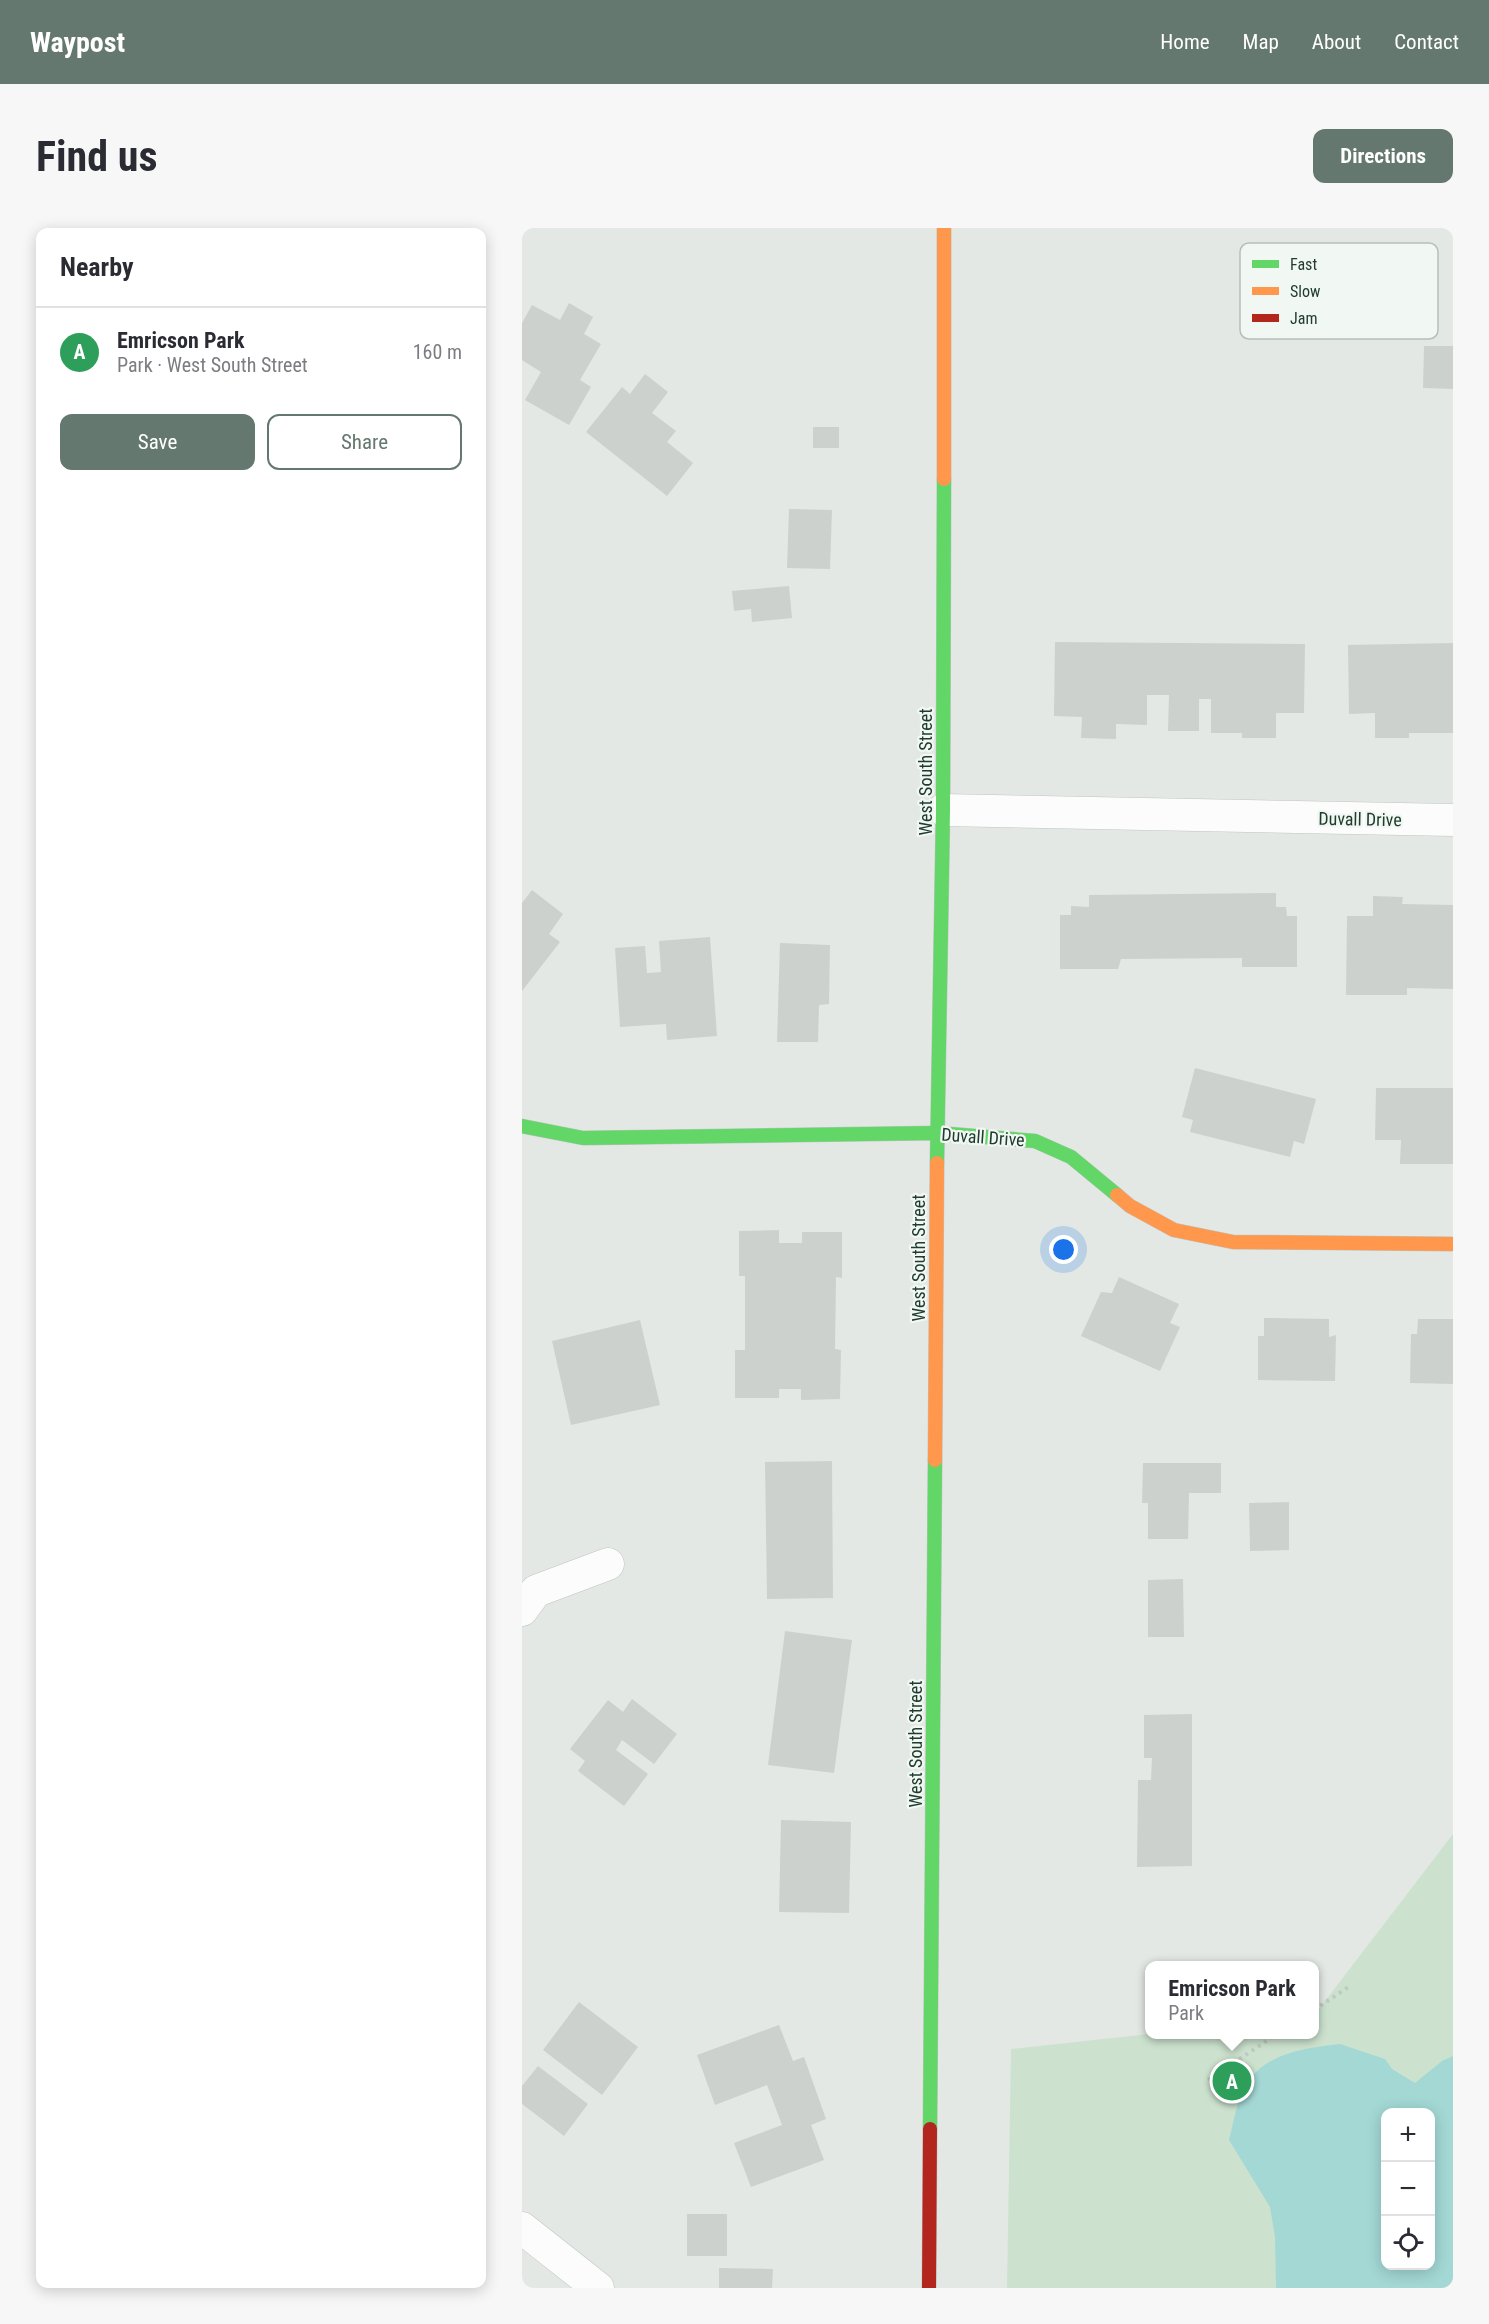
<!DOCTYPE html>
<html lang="en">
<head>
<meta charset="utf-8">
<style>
	body { margin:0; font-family:"Roboto Condensed",sans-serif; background:#f7f7f7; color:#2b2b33 }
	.controls { position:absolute; right:18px; bottom:18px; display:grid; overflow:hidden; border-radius:12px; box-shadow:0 3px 15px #0003 }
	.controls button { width:54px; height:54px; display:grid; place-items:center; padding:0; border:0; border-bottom:2px solid #e1e1e2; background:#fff; color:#2b2b33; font:30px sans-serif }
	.you { position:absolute; left:542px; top:1022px; width:21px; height:21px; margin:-15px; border:4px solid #fff; border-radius:50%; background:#1a73e8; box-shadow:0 0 0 9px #1a73e833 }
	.badge { display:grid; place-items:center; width:39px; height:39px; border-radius:50%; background:#65786f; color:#fff; font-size:20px; font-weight:700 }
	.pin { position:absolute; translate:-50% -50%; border:3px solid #fff; box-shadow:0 2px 6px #0006 }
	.popup { position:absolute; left:623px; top:1733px; width:174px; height:78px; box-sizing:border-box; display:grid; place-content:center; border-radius:12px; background:#fff; filter:drop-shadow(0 2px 4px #0005); font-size:20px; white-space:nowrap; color:#7c7c81 }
	.popup b { font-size:22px; color:#2b2b33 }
	.popup::after { content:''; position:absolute; left:50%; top:100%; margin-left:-12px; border:12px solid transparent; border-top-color:#fff }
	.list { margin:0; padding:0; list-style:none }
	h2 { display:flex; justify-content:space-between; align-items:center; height:78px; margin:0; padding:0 24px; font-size:26px }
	h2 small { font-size:20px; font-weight:400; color:#7c7c81 }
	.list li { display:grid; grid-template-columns:39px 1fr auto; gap:18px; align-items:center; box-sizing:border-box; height:90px; padding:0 24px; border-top:2px solid #e1e1e2 }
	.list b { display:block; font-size:22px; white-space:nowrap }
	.list p { margin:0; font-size:20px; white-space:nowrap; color:#7c7c81 }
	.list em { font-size:20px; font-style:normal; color:#7c7c81 }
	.actions { display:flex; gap:12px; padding:18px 24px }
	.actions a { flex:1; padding:14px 0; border:2px solid #65786f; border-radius:12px; text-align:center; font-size:21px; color:#65786f }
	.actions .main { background:#65786f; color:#fff }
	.icon { flex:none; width:33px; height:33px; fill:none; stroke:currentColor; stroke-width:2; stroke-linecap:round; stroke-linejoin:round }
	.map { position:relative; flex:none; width:931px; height:2060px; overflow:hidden; border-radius:12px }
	header { display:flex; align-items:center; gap:36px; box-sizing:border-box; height:84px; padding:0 30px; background:#65786f; color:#fff }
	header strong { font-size:28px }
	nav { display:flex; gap:33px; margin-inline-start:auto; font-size:21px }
	.intro { display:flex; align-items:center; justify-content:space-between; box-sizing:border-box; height:144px; padding:0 36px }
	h1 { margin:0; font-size:42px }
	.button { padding:15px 27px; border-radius:12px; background:#65786f; color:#fff; font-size:21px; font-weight:700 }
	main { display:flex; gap:36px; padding:0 36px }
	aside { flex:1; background:#fff; border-radius:12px; box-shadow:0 3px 15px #0003 }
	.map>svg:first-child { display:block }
	.green { fill:#cce2ce; fill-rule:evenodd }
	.water { fill:#a3d8d5; fill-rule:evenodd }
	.building { fill:#ccd1ce }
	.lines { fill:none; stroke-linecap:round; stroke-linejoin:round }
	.street-casing { stroke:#c0c5c2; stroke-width:33 }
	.fast-casing { stroke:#bfc6c2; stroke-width:15 }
	.slow-casing { stroke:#bfc6c2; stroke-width:15 }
	.jam-casing { stroke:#bfc6c2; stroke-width:15 }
	.path { stroke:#c0c9c3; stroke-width:4; stroke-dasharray:3 4.5; stroke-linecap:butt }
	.street { stroke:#fbfcfb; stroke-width:32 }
	.fast { stroke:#63d668; stroke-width:14 }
	.slow { stroke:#ff974d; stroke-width:14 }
	.jam { stroke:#b3261e; stroke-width:14 }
	.labels { text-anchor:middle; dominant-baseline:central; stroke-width:4.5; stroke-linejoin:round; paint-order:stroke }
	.street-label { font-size:18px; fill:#213c2f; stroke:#f1f8f3 }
	.key { fill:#f1f8f3; stroke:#b3c0b8; stroke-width:1.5 }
	.key-label { font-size:16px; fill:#213c2f }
</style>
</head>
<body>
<header>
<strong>Waypost</strong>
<nav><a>Home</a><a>Map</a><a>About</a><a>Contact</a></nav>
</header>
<div class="intro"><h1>Find us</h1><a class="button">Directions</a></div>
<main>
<aside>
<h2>Nearby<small></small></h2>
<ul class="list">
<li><span class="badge" style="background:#2e9e5b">A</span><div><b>Emricson Park</b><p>Park · West South Street</p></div><em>160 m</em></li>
</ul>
<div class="actions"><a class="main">Save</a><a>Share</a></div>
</aside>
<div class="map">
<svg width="931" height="2060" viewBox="0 0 931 2060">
	<rect width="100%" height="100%" fill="#e3e8e5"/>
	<path class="green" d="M931,1606V2060H485L489,1821L627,1806H792L793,1786ZM864,1884H908V2038H864Z"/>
	<path class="water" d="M818,1816L863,1831L870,1841L893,1855L920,1833L931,1828V2060H754L753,2009L748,1979L707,1912C711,1897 715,1872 723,1858C742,1825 783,1820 818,1816ZM864,1884H908V2038H864Z"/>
	<g class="building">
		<path d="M47,75L71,89L62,106L79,116L58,152L69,159L47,197L3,172L19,144L0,132V95L10,77L38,92Z"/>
		<path d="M902,118H931V161L901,160Z"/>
		<path d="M123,146L146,164L130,185L154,203L145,214L171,235L145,268L64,204L100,159L108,166Z"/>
		<rect x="291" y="199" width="26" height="21"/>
		<path d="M267,281L310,282L308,341L265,340Z"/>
		<path d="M267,358L270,390L230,394L229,381L212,383L210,363Z"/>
		<path d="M533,414L783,416L782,485H754V510H720V505H689V471H677V503H646L647,467H625V497L594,496V511L559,510L560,489L532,488Z"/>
		<path d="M931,415V505H887V510H853V485L827,486L826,417Z"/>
		<path d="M10,662L41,686L27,706L38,714L0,763V675Z"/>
		<path d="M754,665V679H764L765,688H775V739H720V730L599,731L596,741H538V687H549V678L567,679V667Z"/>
		<path d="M851,668L881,669L880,676L931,677V761L885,760V767H824L825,688H851Z"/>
		<path d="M188,709L195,808L145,812L144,796L98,799L93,720L123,718L125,745L139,744L137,713Z"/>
		<path d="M258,715L308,717L307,776L297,777L296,814H255Z"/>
		<path d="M673,840L794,871L782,916L772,913L768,929L668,904L671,892L660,889Z"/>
		<path d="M854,860H931V936H878L879,912H853Z"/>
		<path d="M257,1002V1015H280V1004H320V1050L314,1049L313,1121L319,1122L318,1171L279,1172V1161H257V1170H213V1122H223V1048H217V1003Z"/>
		<path d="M597,1049L657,1076L648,1095L658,1099L638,1143L559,1108L579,1064L590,1065Z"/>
		<path d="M742,1090L807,1091V1109L814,1107L813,1153L736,1152V1108H742Z"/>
		<path d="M896,1091H931V1156L888,1155L889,1106H895Z"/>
		<path d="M118,1092L138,1177L49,1197L30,1113Z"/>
		<path d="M310,1233L311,1370L245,1371L243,1234Z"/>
		<path d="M621,1235H699V1265H667L666,1311H626V1275H620Z"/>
		<path d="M767,1274V1322L728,1323L727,1275Z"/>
		<path d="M661,1351L662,1409H626V1352Z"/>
		<path d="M263,1403L330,1412L312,1545L246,1537Z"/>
		<path d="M110,1471L155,1506L132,1536L100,1512L94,1522L126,1546L102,1578L56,1543L63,1533L48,1521L86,1472L101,1484Z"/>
		<path d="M670,1486V1638L615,1639L616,1552H629L630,1530H622V1487Z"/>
		<path d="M259,1592L329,1594L327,1685L257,1684Z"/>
		<path d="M57,1774L116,1819L80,1867L21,1822Z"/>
		<path d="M257,1797L271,1833L282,1829L304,1891L289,1897L302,1932L229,1959L212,1915L260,1897L245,1857L193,1877L175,1827Z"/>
		<path d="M16,1838L66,1876L42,1908L0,1876V1858Z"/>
		<rect x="165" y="1986" width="40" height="42"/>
		<path d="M197,2040L251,2041L250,2060H197Z"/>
	</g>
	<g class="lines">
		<g class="street-casing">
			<g id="street">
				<path d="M421,582L931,592"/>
				<path d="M0,1382L14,1363L86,1336"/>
				<path d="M0,2000L76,2060"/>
			</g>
		</g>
		<g class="fast-casing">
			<g id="fast">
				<path d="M0,898L61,910L415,905L513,913L549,929L595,967"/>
				<path d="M415,935L421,582L422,251"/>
				<path d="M408,1901L413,1232"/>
			</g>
		</g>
		<g class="slow-casing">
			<g id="slow">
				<path d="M422,251V0"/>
				<path d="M595,967L608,978L652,1002L711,1014L931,1016"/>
				<path d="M413,1232L415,935"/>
			</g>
		</g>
		<g class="jam-casing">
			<path id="jam" d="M407,2060L408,1901"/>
		</g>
		<g class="path">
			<path d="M792,1782L828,1758"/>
			<path d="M686,1852L755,1806"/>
		</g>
		<use href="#street" class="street"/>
		<use href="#fast" class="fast"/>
		<use href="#slow" class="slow"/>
		<use href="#jam" class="jam"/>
	</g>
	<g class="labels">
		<g class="street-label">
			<text transform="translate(403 544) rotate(-90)">West South Street</text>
			<text transform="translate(838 591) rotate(1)">Duvall Drive</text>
			<text transform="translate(461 909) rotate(4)">Duvall Drive</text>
			<text transform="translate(396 1030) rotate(-90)">West South Street</text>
			<text transform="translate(393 1516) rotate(-90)">West South Street</text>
		</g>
	</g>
	<rect x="718" y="15" width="198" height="96" rx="9" class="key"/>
	<rect x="730" y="32" width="27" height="8" fill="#63d668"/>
	<rect x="730" y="59" width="27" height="8" fill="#ff974d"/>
	<rect x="730" y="86" width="27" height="8" fill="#b3261e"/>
	<g class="key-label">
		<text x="768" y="42">Fast</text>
		<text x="768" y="69">Slow</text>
		<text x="768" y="96">Jam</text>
	</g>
</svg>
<div class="controls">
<button>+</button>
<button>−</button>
<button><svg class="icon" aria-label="locate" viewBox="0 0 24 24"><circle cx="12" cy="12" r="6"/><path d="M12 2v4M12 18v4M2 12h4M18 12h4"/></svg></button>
</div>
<div class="you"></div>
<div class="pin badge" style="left:710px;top:1853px;background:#2e9e5b">A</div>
<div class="popup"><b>Emricson Park</b>Park</div>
</div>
</main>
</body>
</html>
